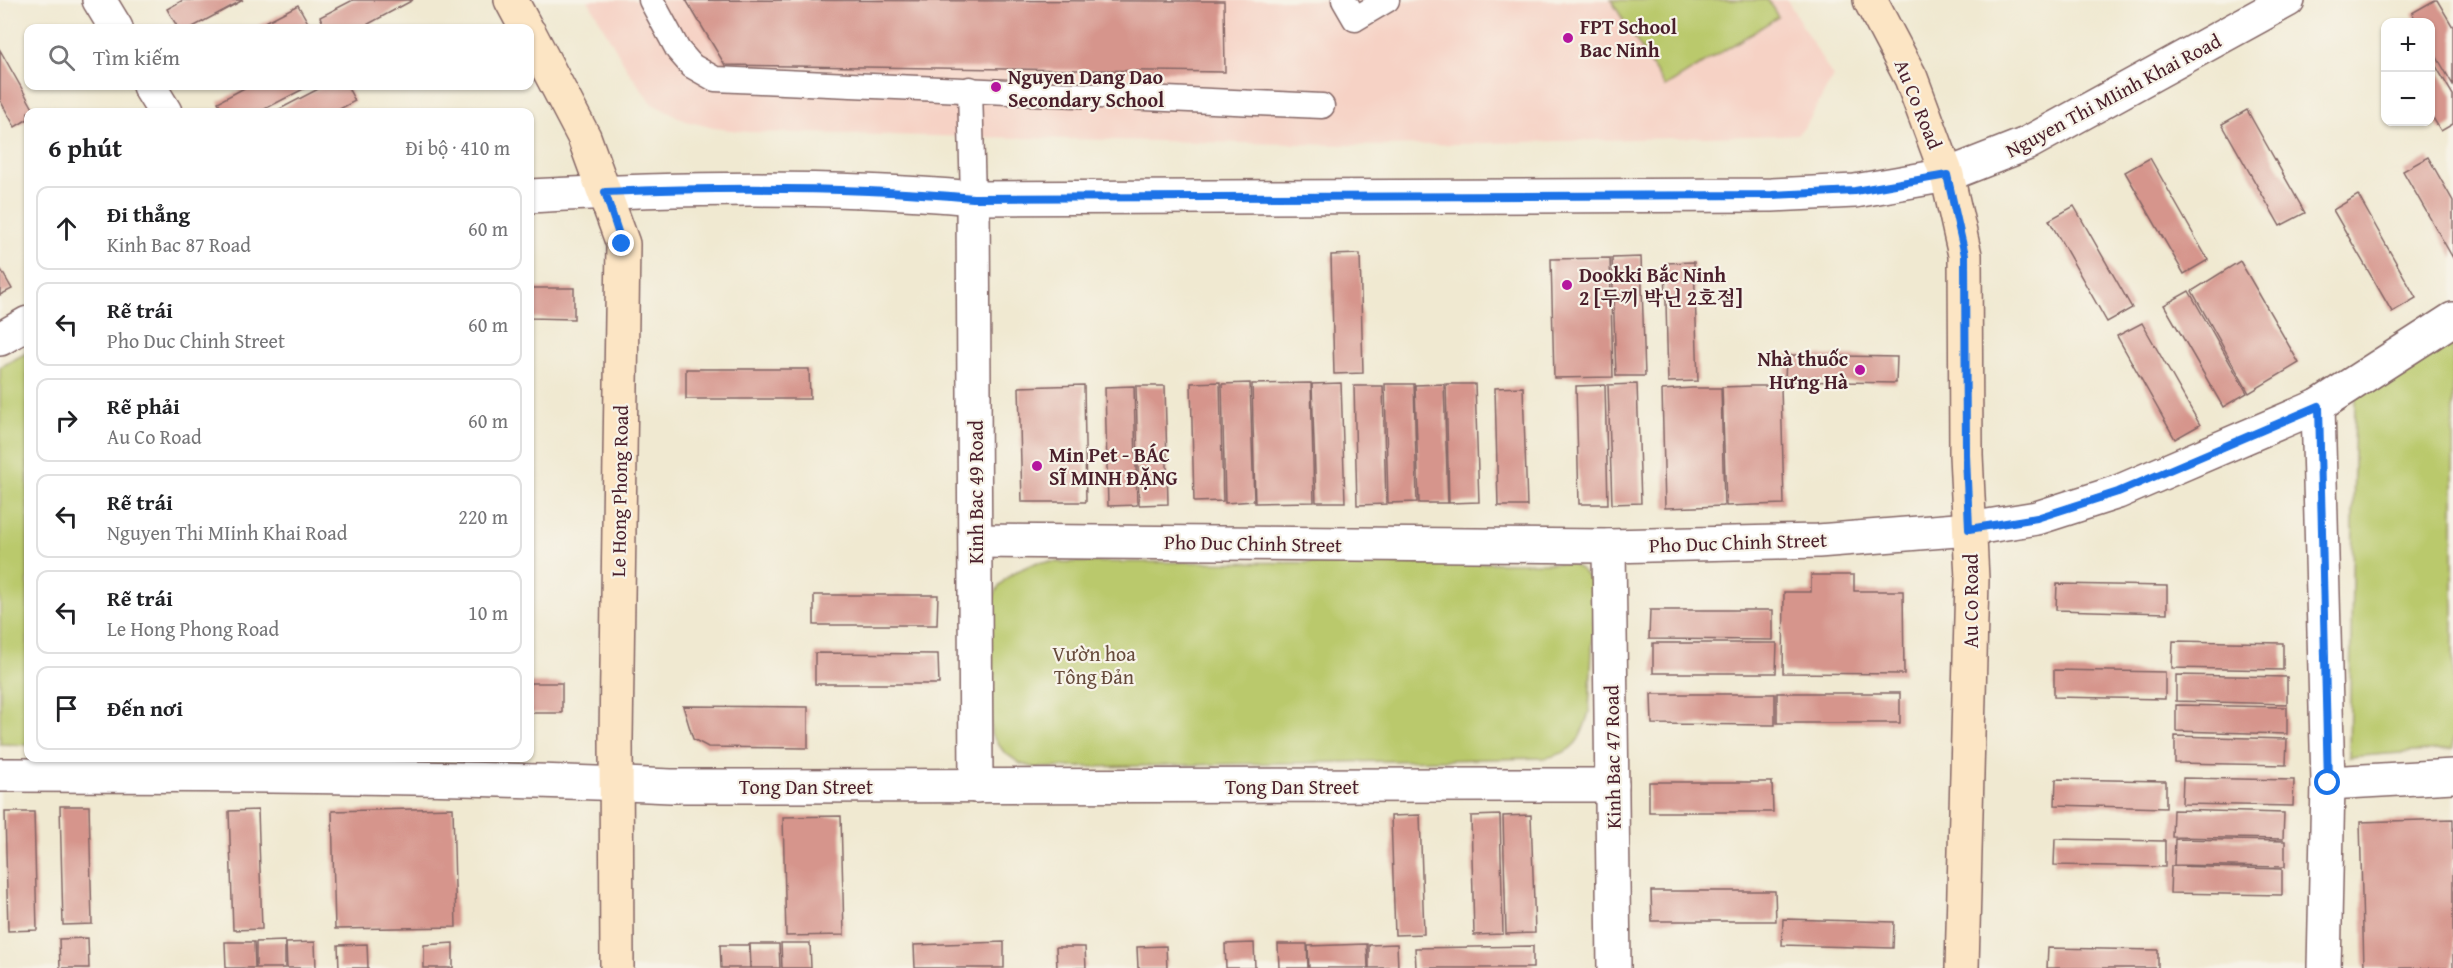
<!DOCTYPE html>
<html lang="vi">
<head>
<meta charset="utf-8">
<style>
	body { margin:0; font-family:"Gentium Book Plus","Noto Serif KR",serif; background:#f6f6f6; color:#202124 }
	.controls { position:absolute; right:18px; top:18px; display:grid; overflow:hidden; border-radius:12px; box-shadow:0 2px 4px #0004 }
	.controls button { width:54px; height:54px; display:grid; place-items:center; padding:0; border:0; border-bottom:2px solid #e0e0e0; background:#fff; color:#202124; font:30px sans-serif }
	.stop { position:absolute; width:18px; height:18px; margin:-14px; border:4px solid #1a73e8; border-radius:50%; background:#fff }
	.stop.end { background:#1a73e8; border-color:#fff; box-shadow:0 2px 6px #0008 }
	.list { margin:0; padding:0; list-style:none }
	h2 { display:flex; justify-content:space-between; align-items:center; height:78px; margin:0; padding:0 24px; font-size:26px }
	h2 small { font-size:20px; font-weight:400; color:#757577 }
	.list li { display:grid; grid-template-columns:39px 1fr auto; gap:18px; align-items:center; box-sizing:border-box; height:84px; margin:0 12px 12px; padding:0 12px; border:2px solid #e0e0e0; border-radius:12px }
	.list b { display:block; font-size:22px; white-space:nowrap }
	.list p { margin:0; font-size:20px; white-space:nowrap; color:#757577 }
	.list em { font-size:20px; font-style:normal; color:#757577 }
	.icon { flex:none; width:33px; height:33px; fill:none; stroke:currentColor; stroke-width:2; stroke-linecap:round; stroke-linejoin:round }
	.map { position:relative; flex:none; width:2453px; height:968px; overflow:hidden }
	.search { position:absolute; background:#fff; box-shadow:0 2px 4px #0004; left:24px; top:24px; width:510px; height:66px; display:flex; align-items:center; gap:15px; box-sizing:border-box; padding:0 21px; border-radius:12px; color:#757577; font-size:22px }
	.panel { position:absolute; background:#fff; box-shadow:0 2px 4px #0004; left:24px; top:108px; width:510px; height:654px; border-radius:12px }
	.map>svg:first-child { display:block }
	.built { fill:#f6d2c5 }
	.green { fill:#bac96c; stroke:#82744c; stroke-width:1.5 }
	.building { fill:#d6958c }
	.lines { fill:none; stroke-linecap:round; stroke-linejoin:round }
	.lane-casing { stroke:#846665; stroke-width:27 }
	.street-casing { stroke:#846665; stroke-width:36 }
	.secondary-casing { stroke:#846665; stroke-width:36 }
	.lane { stroke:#fff; stroke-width:24 }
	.street { stroke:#fff; stroke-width:33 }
	.secondary { stroke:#fce5c4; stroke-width:33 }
	.route { stroke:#1a73e8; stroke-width:8 }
	.poi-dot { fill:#b5179e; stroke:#f7f3e8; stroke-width:2 }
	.labels { text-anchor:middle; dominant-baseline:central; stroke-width:4.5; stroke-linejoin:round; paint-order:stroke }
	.poi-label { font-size:20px; font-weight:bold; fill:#4a1f2b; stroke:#f7f3e8; text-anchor:start }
	.street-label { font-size:20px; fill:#4a1f2b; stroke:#f7f3e8 }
	.park-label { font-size:20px; fill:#664a3b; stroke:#f7f3e8 }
</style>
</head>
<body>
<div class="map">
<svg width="2453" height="968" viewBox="0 0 2453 968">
	<rect width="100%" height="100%" fill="#f7f3e8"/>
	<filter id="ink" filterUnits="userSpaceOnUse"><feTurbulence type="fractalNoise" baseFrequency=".0167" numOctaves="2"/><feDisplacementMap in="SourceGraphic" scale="12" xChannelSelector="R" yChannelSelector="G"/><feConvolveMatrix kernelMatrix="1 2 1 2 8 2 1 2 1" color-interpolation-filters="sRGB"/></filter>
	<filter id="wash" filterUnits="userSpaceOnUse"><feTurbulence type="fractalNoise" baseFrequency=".008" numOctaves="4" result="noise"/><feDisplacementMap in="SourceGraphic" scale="24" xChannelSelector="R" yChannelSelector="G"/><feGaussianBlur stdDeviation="1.35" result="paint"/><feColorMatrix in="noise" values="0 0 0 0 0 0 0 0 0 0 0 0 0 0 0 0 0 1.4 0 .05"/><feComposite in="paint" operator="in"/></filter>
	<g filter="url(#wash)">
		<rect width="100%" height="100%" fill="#f0e9d1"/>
		<path class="built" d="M588,0H1787L1833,77L1806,126L1797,134L1782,135L1385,146L748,132L714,128L686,121L652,104L627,69Z"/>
		<g class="green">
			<path d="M1611,0H1768L1778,17L1665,87Z"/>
			<path d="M2453,340V749L2349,757L2355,398Z"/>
			<path d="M28,352V745L0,744V367Z"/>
			<path d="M1038,562L1566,563C1582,567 1587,574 1595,589L1589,712C1581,740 1575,753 1545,758L1036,768L1021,764L1004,752L991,734L990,605C1000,577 1012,572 1038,562Z"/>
		</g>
		<g id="blocks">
			<g class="building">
				<path d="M183,0H243L191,28H178L167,9Z"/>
				<path d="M353,0H413L361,28H326L320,17Z"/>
				<path d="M686,0L1224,1L1225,72L725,65Z"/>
				<path d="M2435,0H2437L2453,27V85L2430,45V22H2417L2412,13Z"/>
				<path d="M298,5L311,28H254Z"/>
				<path d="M0,50L35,112H28V119L15,127L0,100Z"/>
				<path d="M2430,56L2453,95V124L2441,131L2430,113Z"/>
				<path d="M248,86H309L259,112H224L218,102Z"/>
				<path d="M324,86H347L355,101L334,112H274Z"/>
				<path d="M2247,110L2305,213L2280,226L2222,124Z"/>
				<path d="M2428,157L2453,201V258L2403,171Z"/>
				<path d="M2150,158L2208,260L2184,274L2125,172Z"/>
				<path d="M2358,195L2416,298L2392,312L2333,210Z"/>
				<path d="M2074,206L2132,308L2107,322L2049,220Z"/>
				<path d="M1360,254L1363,373L1334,374L1331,255Z"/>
				<path d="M1641,257L1645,376H1616L1612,258Z"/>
				<path d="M1610,258L1613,377L1554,378L1551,259Z"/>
				<path d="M2240,261L2299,363L2249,393L2192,291Z"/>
				<path d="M1694,262L1698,381L1668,382L1665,263Z"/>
				<path d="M0,268L12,289L0,295Z"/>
				<path d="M530,288H574V319L530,318Z"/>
				<path d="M2189,291L2247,393L2223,407L2164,305Z"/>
				<path d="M2142,323L2200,425L2175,439L2117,336Z"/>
				<path d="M1786,355L1897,357L1896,383L1785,381Z"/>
				<path d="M686,369H809L810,399H686Z"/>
				<path d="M1220,382L1223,501L1194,502L1191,383Z"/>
				<path d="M1250,383L1254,501L1225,503L1222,384Z"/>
				<path d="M1311,383L1314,502L1255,503L1252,384Z"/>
				<path d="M1341,383L1345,502H1316L1312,384Z"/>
				<path d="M1385,384H1414L1417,502L1388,503Z"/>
				<path d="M1444,384L1448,503H1419L1415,385Z"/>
				<path d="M1446,384H1475L1479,502L1449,503Z"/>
				<path d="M1637,384L1641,503L1612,504L1608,385Z"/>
				<path d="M1084,385L1086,502H1022L1019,387Z"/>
				<path d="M1605,385L1608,504H1579L1576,386Z"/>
				<path d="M1134,386L1137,505L1108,506L1105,387Z"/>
				<path d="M1136,386H1165L1168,504L1139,505Z"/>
				<path d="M1354,386H1383L1386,504L1357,505Z"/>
				<path d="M1751,386H1781L1784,504L1726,506L1722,387Z"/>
				<path d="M1523,387L1527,506H1498L1495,388Z"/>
				<path d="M1692,388H1721L1724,506L1665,508L1662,390Z"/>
				<path d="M1811,575H1854V591H1903L1904,674L1783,673L1784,592H1811Z"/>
				<path d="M2057,584L2167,586V613L2056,610Z"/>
				<path d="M814,595H938L937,625H814Z"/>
				<path d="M1650,610H1773V640L1649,639Z"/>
				<path d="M2173,641L2283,643V670L2172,668Z"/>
				<path d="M1653,643H1777L1776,673H1653Z"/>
				<path d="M815,653L938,654L939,684H815Z"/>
				<path d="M2054,670L2165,672V699L2054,697Z"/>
				<path d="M2176,675L2287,677V704L2176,701Z"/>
				<rect x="530" y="683" width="32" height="30"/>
				<rect x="1777" y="693" width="123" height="30"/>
				<path d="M1651,694H1775V725L1652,724Z"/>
				<path d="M2176,705L2287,707V734L2176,731Z"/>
				<path d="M683,706L808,707V748L708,747L693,739Z"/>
				<path d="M2175,736L2287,739L2286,765L2175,763Z"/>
				<path d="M2183,778L2294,780L2293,806L2182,804Z"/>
				<path d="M2056,779L2166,781V808L2055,805Z"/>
				<path d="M1649,782H1772L1773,812H1649Z"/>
				<path d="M60,806H89L92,924L63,925Z"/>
				<path d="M453,808L456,927L335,929L332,811Z"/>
				<path d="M258,810L262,929L233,930L229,811Z"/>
				<path d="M2173,810L2284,813L2283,839L2172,837Z"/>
				<path d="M5,812H34L37,930L8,931Z"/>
				<path d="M1420,815L1424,934L1395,935L1391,816Z"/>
				<path d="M1500,815L1503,934L1474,935L1471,816Z"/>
				<path d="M1531,815L1535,933L1506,934L1503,816Z"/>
				<path d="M841,816L844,935L786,936L783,817Z"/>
				<path d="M2453,819V968H2364L2360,822Z"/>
				<path d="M2055,839L2165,841V867L2054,865Z"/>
				<path d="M2175,839L2285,841V867L2174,865Z"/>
				<path d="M2171,866L2282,869V895L2170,893Z"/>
				<path d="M1651,891H1775L1776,921H1652Z"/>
				<path d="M1783,919L1894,922L1893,948L1782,945Z"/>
				<path d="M88,938L89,968H60L59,939Z"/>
				<path d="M285,941V968H256V942Z"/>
				<path d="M225,942H254L255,968H226Z"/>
				<path d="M315,942L316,968H287L286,943Z"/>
				<path d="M1004,942V968H915L914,945Z"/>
				<path d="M453,943V968H424V945Z"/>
				<path d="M781,943H810L811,968H782Z"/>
				<path d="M1254,943L1255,968H1226L1225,944Z"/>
				<path d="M367,944L368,968H339L338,945Z"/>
				<path d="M750,944H779L780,968H751Z"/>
				<path d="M1278,944H1307L1308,968H1279Z"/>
				<path d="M1367,944L1368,968H1309L1308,946Z"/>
				<path d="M1397,944L1398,968H1369V945Z"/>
				<path d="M720,945H749L750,968H721Z"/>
				<path d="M1166,946L1167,968H1138L1137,947Z"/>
				<path d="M1533,946V968H1416L1415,948Z"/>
				<path d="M1056,947H1085L1086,968H1057Z"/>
				<path d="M2048,948L2158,950V968H2047Z"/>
			</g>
		</g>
	</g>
	<g filter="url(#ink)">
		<use href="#blocks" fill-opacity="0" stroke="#846665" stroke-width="1.5"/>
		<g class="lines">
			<g class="lane-casing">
				<g id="lane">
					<path d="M651,0L678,50L692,66L715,79L1322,106"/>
					<path d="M1344,0L1355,19L1387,0"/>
					<path d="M970,89L973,198"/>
				</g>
			</g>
			<g class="street-casing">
				<g id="street">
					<path d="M99,0L116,28"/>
					<path d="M149,86L165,112"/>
					<path d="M530,196C677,188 826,185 973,198L1772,195L1855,191L1947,175L2026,144L2288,0"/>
					<path d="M973,198L976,786"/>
					<path d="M0,339L28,323"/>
					<path d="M2318,406L2328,783L2324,968"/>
					<path d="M976,541L1609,546L1818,541L1969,529L2037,518L2118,492L2318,406L2453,319"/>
					<path d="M1609,546L1614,968"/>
					<path d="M0,775C224,775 448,776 671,786L1612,785"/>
					<path d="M2328,783L2453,776"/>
				</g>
			</g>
			<g class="secondary-casing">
				<g id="secondary">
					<path d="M511,0L526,28"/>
					<path d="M1870,0L1911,78L1947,175L1965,255L1966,455L1972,579L1962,968"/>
					<path d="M530,34L584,137L623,244L616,739L617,968"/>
				</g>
			</g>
			<use href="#lane" class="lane"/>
			<use href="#street" class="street"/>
			<use href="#secondary" class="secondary"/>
		</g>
	</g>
	<g class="lines" filter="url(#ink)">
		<path class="route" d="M622,244L605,192C727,187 851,187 973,198L1772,195L1855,191L1947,175L1965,255L1966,455L1969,529L2037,518L2118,492L2319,406L2328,783"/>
	</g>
	<g class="poi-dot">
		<circle cx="1568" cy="38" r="6"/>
		<circle cx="996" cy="87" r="6"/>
		<circle cx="1567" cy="285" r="6"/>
		<circle cx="1860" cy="370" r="6"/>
		<circle cx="1037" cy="466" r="6"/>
	</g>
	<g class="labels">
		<g class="poi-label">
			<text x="1580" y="26">FPT School<tspan x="1580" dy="23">Bac Ninh</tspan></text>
			<text x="1008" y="76">Nguyen Dang Dao<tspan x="1008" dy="23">Secondary School</tspan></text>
			<text x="1579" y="274">Dookki Bắc Ninh<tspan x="1579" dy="23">2 [두끼 박닌 2호점]</tspan></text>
			<text x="1848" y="358" text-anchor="end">Nhà thuốc<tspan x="1848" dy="23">Hưng Hà</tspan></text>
			<text x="1049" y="454">Min Pet - BÁC<tspan x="1049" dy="23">SĨ MINH ĐẶNG</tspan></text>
		</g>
		<g class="street-label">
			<text transform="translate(2113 95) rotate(-28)">Nguyen Thi MIinh Khai Road</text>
			<text transform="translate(1919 104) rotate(68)">Au Co Road</text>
			<text transform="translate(619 491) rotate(-89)">Le Hong Phong Road</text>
			<text transform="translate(975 492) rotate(-90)">Kinh Bac 49 Road</text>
			<text transform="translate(1738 542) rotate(-2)">Pho Duc Chinh Street</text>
			<text transform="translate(1253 543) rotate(1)">Pho Duc Chinh Street</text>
			<text transform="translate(1970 601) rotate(-90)">Au Co Road</text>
			<text transform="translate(1612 757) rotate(-91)">Kinh Bac 47 Road</text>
			<text x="806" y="786">Tong Dan Street</text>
			<text x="1292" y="786">Tong Dan Street</text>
		</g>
		<g class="park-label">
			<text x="1094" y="653">Vườn hoa<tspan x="1094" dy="23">Tông Đản</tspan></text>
		</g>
	</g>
</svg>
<div class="controls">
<button>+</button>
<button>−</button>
</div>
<div class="stop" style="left:2328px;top:783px"></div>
<div class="stop end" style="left:622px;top:244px"></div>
<div class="search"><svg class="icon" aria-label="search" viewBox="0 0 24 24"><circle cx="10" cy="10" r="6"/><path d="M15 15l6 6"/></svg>Tìm kiếm</div>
<section class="panel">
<h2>6 phút<small>Đi bộ · 410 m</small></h2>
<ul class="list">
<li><svg class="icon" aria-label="ahead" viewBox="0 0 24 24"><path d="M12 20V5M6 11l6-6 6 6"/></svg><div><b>Đi thẳng</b><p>Kinh Bac 87 Road</p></div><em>60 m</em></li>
<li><svg class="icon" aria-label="left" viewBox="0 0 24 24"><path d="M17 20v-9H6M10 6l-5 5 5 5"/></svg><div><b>Rẽ trái</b><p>Pho Duc Chinh Street</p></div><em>60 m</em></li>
<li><svg class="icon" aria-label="right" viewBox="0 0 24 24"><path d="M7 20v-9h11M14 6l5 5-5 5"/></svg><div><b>Rẽ phải</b><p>Au Co Road</p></div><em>60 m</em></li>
<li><svg class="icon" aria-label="left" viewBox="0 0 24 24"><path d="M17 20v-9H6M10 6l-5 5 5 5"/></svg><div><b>Rẽ trái</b><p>Nguyen Thi MIinh Khai Road</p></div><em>220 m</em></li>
<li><svg class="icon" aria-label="left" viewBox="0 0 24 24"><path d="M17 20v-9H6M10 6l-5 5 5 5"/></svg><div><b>Rẽ trái</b><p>Le Hong Phong Road</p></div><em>10 m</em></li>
<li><svg class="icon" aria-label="arrive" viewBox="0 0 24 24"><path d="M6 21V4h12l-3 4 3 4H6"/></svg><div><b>Đến nơi</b></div></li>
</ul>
</section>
</div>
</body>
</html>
